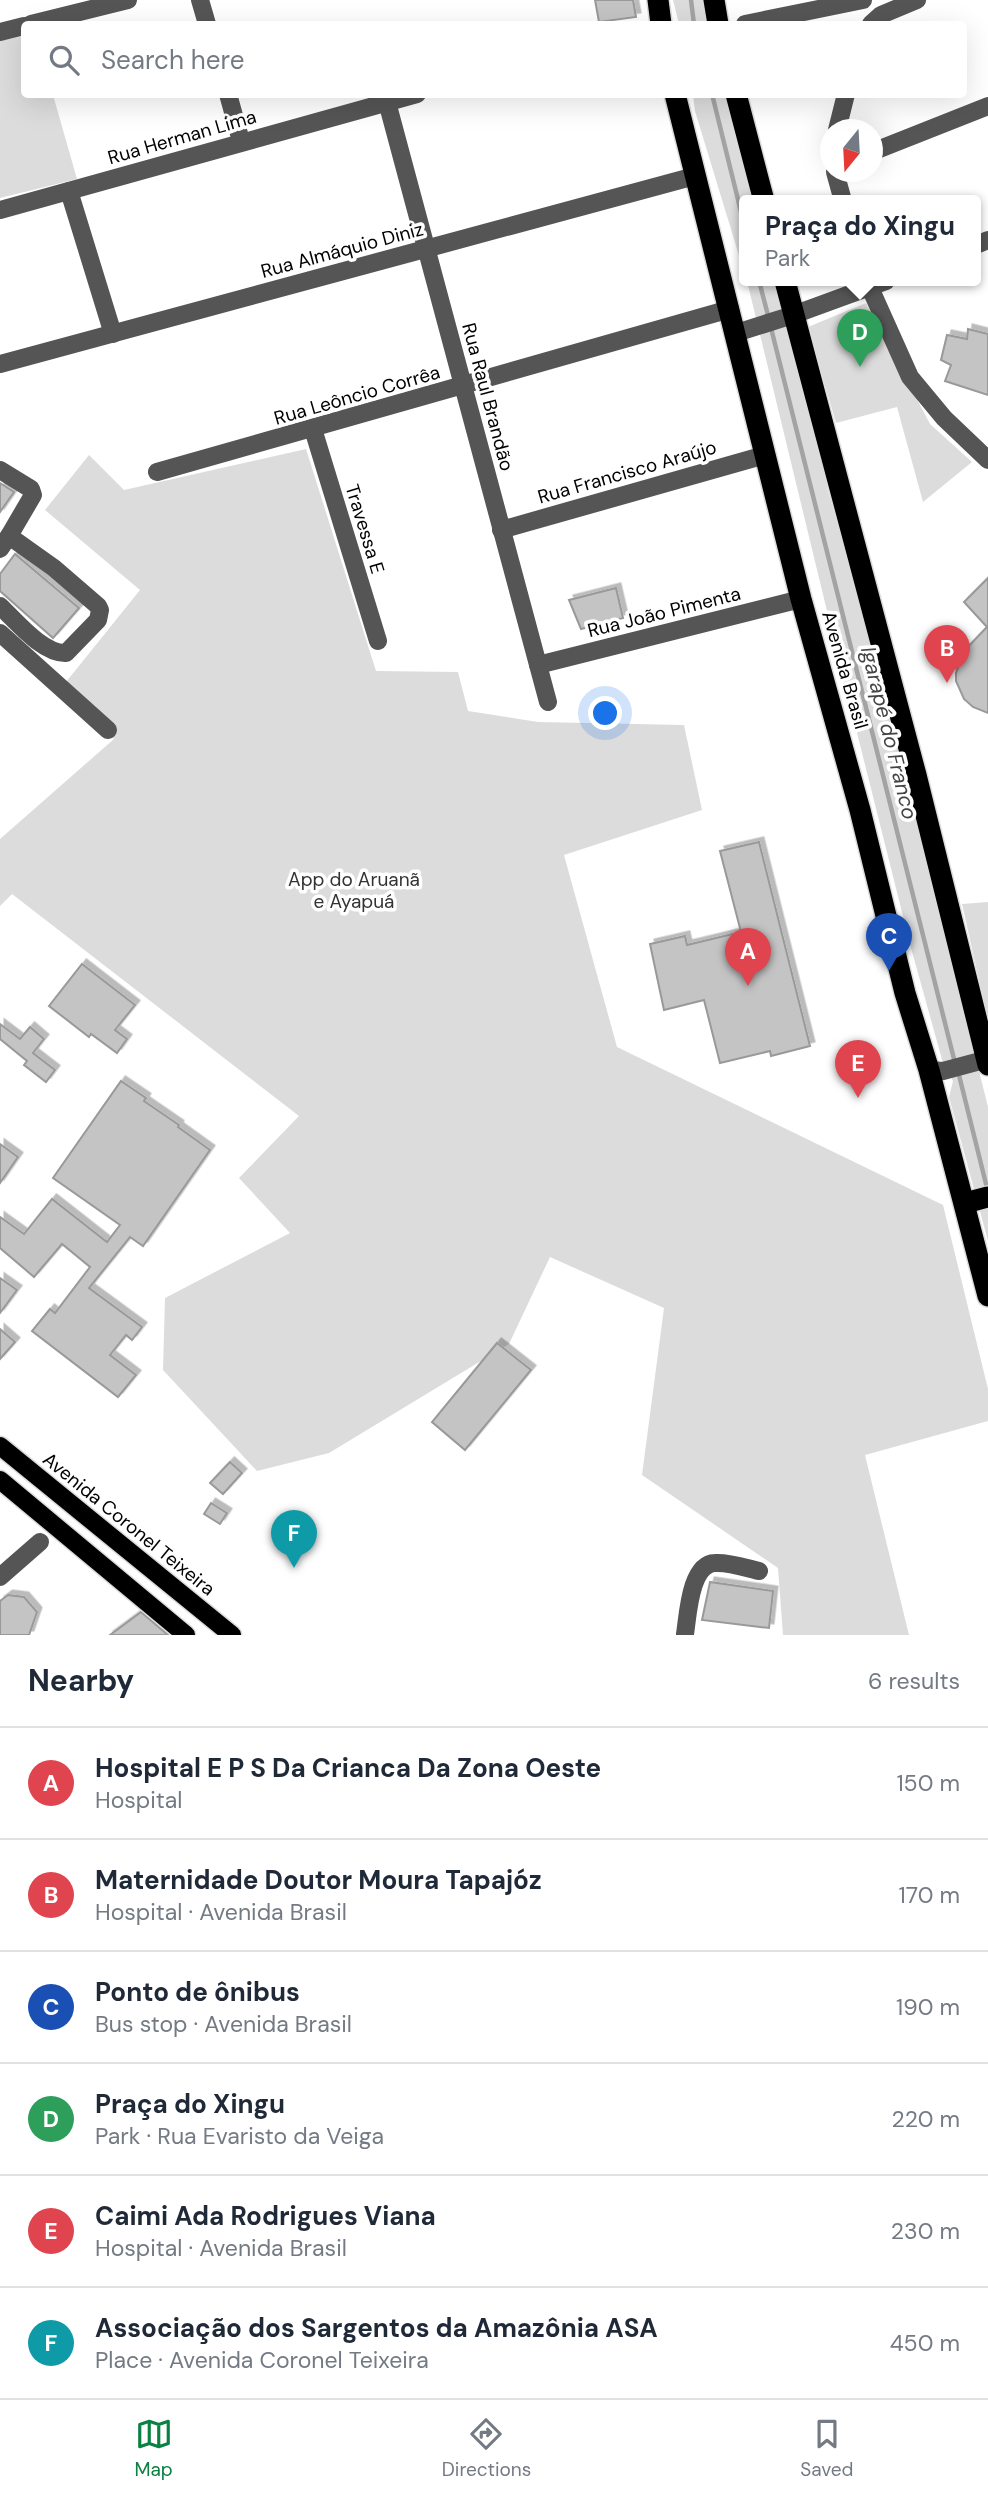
<!DOCTYPE html>
<html lang="en">
<head>
<meta charset="utf-8">
<style>
	body { margin:0; font-family:"DM Sans",sans-serif; background:#f2f2f3; color:#1f2937 }
	.compass { position:absolute; left:820px; top:119px; width:63px; height:63px; border-radius:50%; background:#fff; box-shadow:0 7px 28px #0002; rotate:198deg }
	.you { position:absolute; left:606px; top:714px; width:24px; height:24px; margin:-18px; border:5px solid #fff; border-radius:50%; background:#1a73e8; box-shadow:0 0 0 10px #1a73e833 }
	.badge { display:grid; place-items:center; width:46px; height:46px; border-radius:50%; background:#0b8043; color:#fff; font-size:23px; font-weight:700 }
	.pin { position:absolute; translate:-50% -58px; filter:drop-shadow(0 2px 4px #0008) }
	.pin::after { content:''; position:absolute; top:37px; width:24px; height:21px; background:inherit; clip-path:polygon(0 0,100% 0,50% 100%) }
	.popup { position:absolute; left:739px; top:195px; width:242px; height:91px; box-sizing:border-box; display:grid; place-content:center; border-radius:7px; background:#fff; filter:drop-shadow(0 2px 5px #0005); font-size:23px; white-space:nowrap; color:#747a83 }
	.popup b { font-size:26px; color:#1f2937 }
	.popup::after { content:''; position:absolute; left:50%; top:100%; margin-left:-14px; border:14px solid transparent; border-top-color:#fff }
	.list { margin:0; padding:0; list-style:none }
	h2 { display:flex; justify-content:space-between; align-items:center; height:91px; margin:0; padding:0 28px; font-size:30px }
	h2 small { font-size:23px; font-weight:400; color:#747a83 }
	.list li { display:grid; grid-template-columns:46px 1fr auto; gap:21px; align-items:center; box-sizing:border-box; height:112px; padding:0 28px; border-top:2px solid #e0e1e3 }
	.list b { display:block; font-size:26px; white-space:nowrap }
	.list p { margin:0; font-size:23px; white-space:nowrap; color:#747a83 }
	.list em { font-size:23px; font-style:normal; color:#747a83 }
	.icon { flex:none; width:38px; height:38px; fill:none; stroke:currentColor; stroke-width:2; stroke-linecap:round; stroke-linejoin:round }
	.map { position:relative; flex:none; width:988px; height:1635px; overflow:hidden }
	.search { position:absolute; background:#fff; box-shadow:0 7px 28px #0002; left:21px; right:21px; top:21px; height:77px; display:flex; align-items:center; gap:18px; box-sizing:border-box; padding:0 24px; border-radius:7px; color:#747a83; font-size:26px }
	.sheet { height:763px; background:#fff }
	nav { display:flex; justify-content:space-around; align-items:center; box-sizing:border-box; height:98px; border-top:2px solid #e0e1e3; background:#fff; font-size:19px; color:#747a83 }
	nav a { display:grid; justify-items:center; gap:4px }
	nav .on { color:#0b8043 }
	.map>svg:first-child { display:block }
	.green { fill:#dcdcdc }
	.lines { fill:none; stroke-linecap:round; stroke-linejoin:round }
	.stream { stroke:#a3a3a3; stroke-width:4.5 }
	.building { fill:#c4c4c4; stroke:#999; stroke-width:2; filter:url(#shadow) }
	.major-casing { stroke:#dbdbdb; stroke-width:21 }
	.highway-casing { stroke:#dbdbdb; stroke-width:24 }
	.minor { stroke:#555; stroke-width:18 }
	.major { stroke:#000; stroke-width:18 }
	.highway { stroke:#000; stroke-width:21 }
	.labels { text-anchor:middle; dominant-baseline:central; stroke-width:7; stroke-linejoin:round; paint-order:stroke }
	.street-label { font-size:19px; fill:#000; stroke:#fff }
	.park-label { font-size:19px; fill:#333; stroke:#fff }
	.water-label { font-size:21px; font-style:italic; fill:#444; stroke:#fff }
</style>
</head>
<body>
<div class="map">
<svg width="988" height="1635" viewBox="0 0 988 1635">
	<defs>
		<filter id="shadow"><feDropShadow dx="4.5" dy="-4.5" stdDeviation="0" flood-color="#0004"/></filter>
	</defs>
	<rect width="100%" height="100%" fill="#fff"/>
	<g class="green">
		<path d="M673,0H707L711,24H679Z"/>
		<path d="M24,36V94L53,95L77,179L0,198V41Z"/>
		<path d="M693,95H729L758,201H744V272L695,111Z"/>
		<path d="M747,281H778L815,423L828,491L873,645L988,1107V1241L949,1097L953,1081L943,1063L911,948L844,681Z"/>
		<path d="M866,303L930,424L972,462L923,502L897,407L836,423L808,327Z"/>
		<path d="M306,449L376,671L458,672L468,711L538,722L684,725L702,810L564,855L617,1047L943,1205L988,1389V1421L865,1455L909,1635H783L778,1568L642,1475L664,1308L550,1257L509,1344L329,1453L257,1471L163,1370L165,1298L290,1233L239,1178L299,1116L12,894L0,906V839L114,739L66,682L140,590L45,510L89,455L124,490Z"/>
		<path d="M988,902V1020L962,904Z"/>
	</g>
	<g class="lines">
		<g class="stream">
			<path d="M691,0L694,24"/>
			<path d="M712,94L744,224"/>
			<path d="M759,281L769,319"/>
			<path d="M771,328L955,1063"/>
			<path d="M958,1071L988,1192"/>
		</g>
	</g>
	<g class="building">
		<path d="M595,0H633L636,17L599,22Z"/>
		<path d="M968,329L988,334V395L945,381L951,365L941,360L947,335L967,339Z"/>
		<path d="M0,483L14,492L0,512Z"/>
		<path d="M15,554L79,608L53,638L0,591V574Z"/>
		<path d="M988,578V713L973,707L964,699L956,681V673L963,652L987,627L964,602Z"/>
		<path d="M616,588L623,618L581,629L569,600Z"/>
		<path d="M759,842L810,1046L771,1056L770,1051L720,1063L704,1000L664,1010L650,944L685,936L687,945L741,932L720,851Z"/>
		<path d="M82,964L135,1005L115,1030L127,1039L117,1053L91,1034L89,1037L49,1006Z"/>
		<path d="M0,1024L20,1039L30,1027L44,1039L33,1053L55,1070L46,1082L24,1065L27,1061L0,1039Z"/>
		<path d="M121,1081L146,1098L144,1101L179,1125L178,1127L210,1150L143,1246L130,1237L89,1288L142,1327L132,1340L126,1335L110,1355L136,1375L118,1397L32,1331L50,1309L55,1313L90,1267L62,1244L34,1277L0,1248V1217L24,1234L52,1199L107,1242L120,1225L53,1178Z"/>
		<path d="M0,1144L18,1157L0,1183Z"/>
		<path d="M0,1278L17,1290L0,1313Z"/>
		<path d="M0,1329L15,1342L0,1359Z"/>
		<path d="M497,1343L531,1370L465,1450L432,1422Z"/>
		<path d="M230,1462L242,1473L223,1494L210,1483Z"/>
		<path d="M211,1503L227,1513L220,1524L204,1514Z"/>
		<path d="M710,1582L773,1591L769,1628L702,1620Z"/>
		<path d="M8,1595L24,1597L37,1612L29,1635H0V1601Z"/>
		<path d="M141,1612L168,1635H110Z"/>
	</g>
	<g class="lines">
		<g class="major-casing">
			<g id="major">
				<path d="M0,1446L232,1635"/>
				<path d="M0,1480L186,1635"/>
			</g>
		</g>
		<g class="highway-casing">
			<g id="highway">
				<path d="M658,0L661,24"/>
				<path d="M714,0L718,24"/>
				<path d="M675,94L801,599L860,810L905,993L929,1070L988,1296"/>
				<path d="M736,94L764,201"/>
				<path d="M785,281L916,775L988,1065"/>
				<path d="M965,1203L988,1197"/>
			</g>
		</g>
		<g class="minor">
			<path d="M200,0L207,24"/>
			<path d="M31,24L128,0"/>
			<path d="M745,24L863,0"/>
			<path d="M871,24L881,15L917,0"/>
			<path d="M0,32L24,26"/>
			<path d="M228,94L241,141"/>
			<path d="M387,102L548,702"/>
			<path d="M837,130L846,94"/>
			<path d="M872,152L988,106"/>
			<path d="M835,172L843,201"/>
			<path d="M69,191L113,334"/>
			<path d="M0,210L417,94"/>
			<path d="M976,245L988,240"/>
			<path d="M867,281L910,377L944,418L988,460"/>
			<path d="M736,333L793,315L886,281"/>
			<path d="M0,364L695,176"/>
			<path d="M313,429L378,641"/>
			<path d="M0,470L31,489L33,495L9,536"/>
			<path d="M157,472L730,309"/>
			<path d="M501,530L765,455"/>
			<path d="M0,549L9,536L54,568L98,606L100,610L98,620L66,653C43,654 17,622 0,606"/>
			<path d="M0,633L108,730"/>
			<path d="M538,665L801,599"/>
			<path d="M929,1070L943,1071L988,1059"/>
			<path d="M0,1577L40,1542"/>
			<path d="M685,1634C688,1615 690,1564 715,1563C729,1562 746,1568 759,1571"/>
		</g>
		<use href="#major" class="major"/>
		<use href="#highway" class="highway"/>
	</g>
	<g class="labels">
		<g class="street-label">
			<text transform="translate(182 137) rotate(-16)">Rua Herman Lima</text>
			<text transform="translate(342 250) rotate(-15)">Rua Almáquio Diniz</text>
			<text transform="translate(357 395) rotate(-16)">Rua Leôncio Corrêa</text>
			<text transform="translate(488 397) rotate(75)">Rua Raul Brandão</text>
			<text transform="translate(627 472) rotate(-16)">Rua Francisco Araújo</text>
			<text transform="translate(365 529) rotate(73)">Travessa E</text>
			<text transform="translate(664 612) rotate(-14)">Rua João Pimenta</text>
			<text transform="translate(845 670) rotate(74)">Avenida Brasil</text>
			<text transform="translate(129 1524) rotate(39)">Avenida Coronel Teixeira</text>
		</g>
		<g class="park-label">
			<text x="354" y="879">App do Aruanã<tspan x="354" dy="22">e Ayapuá</tspan></text>
		</g>
		<g class="water-label">
			<text transform="translate(889 733) rotate(76)">Igarapé do Franco</text>
		</g>
	</g>
</svg>
<svg class="compass" viewBox="-18 -18 36 36"><path d="M0-13l5 13h-10z" fill="#e53935"/><path d="M0 13l5-13h-10z" fill="#747a83"/></svg>
<div class="you"></div>
<div class="pin badge" style="left:748px;top:986px;background:#e0444e">A</div>
<div class="pin badge" style="left:947px;top:683px;background:#e0444e">B</div>
<div class="pin badge" style="left:889px;top:971px;background:#1a4fb4">C</div>
<div class="pin badge" style="left:860px;top:367px;background:#2e9e5b">D</div>
<div class="popup"><b>Praça do Xingu</b>Park</div>
<div class="pin badge" style="left:858px;top:1098px;background:#e0444e">E</div>
<div class="pin badge" style="left:294px;top:1568px;background:#0f9aa8">F</div>
<div class="search"><svg class="icon" aria-label="search" viewBox="0 0 24 24"><circle cx="10" cy="10" r="6"/><path d="M15 15l6 6"/></svg>Search here</div>
</div>
<section class="sheet">
<h2>Nearby<small>6 results</small></h2>
<ul class="list">
<li><span class="badge" style="background:#e0444e">A</span><div><b>Hospital E P S Da Crianca Da Zona Oeste</b><p>Hospital</p></div><em>150 m</em></li>
<li><span class="badge" style="background:#e0444e">B</span><div><b>Maternidade Doutor Moura Tapajóz</b><p>Hospital · Avenida Brasil</p></div><em>170 m</em></li>
<li><span class="badge" style="background:#1a4fb4">C</span><div><b>Ponto de ônibus</b><p>Bus stop · Avenida Brasil</p></div><em>190 m</em></li>
<li><span class="badge" style="background:#2e9e5b">D</span><div><b>Praça do Xingu</b><p>Park · Rua Evaristo da Veiga</p></div><em>220 m</em></li>
<li><span class="badge" style="background:#e0444e">E</span><div><b>Caimi Ada Rodrigues Viana</b><p>Hospital · Avenida Brasil</p></div><em>230 m</em></li>
<li><span class="badge" style="background:#0f9aa8">F</span><div><b>Associação dos Sargentos da Amazônia ASA</b><p>Place · Avenida Coronel Teixeira</p></div><em>450 m</em></li>
</ul>
</section>
<nav>
<a class="on"><svg class="icon" aria-label="map" viewBox="0 0 24 24"><path d="M3 6l6-2 6 2 6-2v14l-6 2-6-2-6 2zM9 4v14M15 6v14"/></svg>Map</a>
<a><svg class="icon" aria-label="directions" viewBox="0 0 24 24"><path d="M12 3l9 9-9 9-9-9zM9 14v-3h6M13 9l2 2-2 2"/></svg>Directions</a>
<a><svg class="icon" aria-label="saved" viewBox="0 0 24 24"><path d="M7 4h10v16l-5-4-5 4z"/></svg>Saved</a>
</nav>
</body>
</html>
